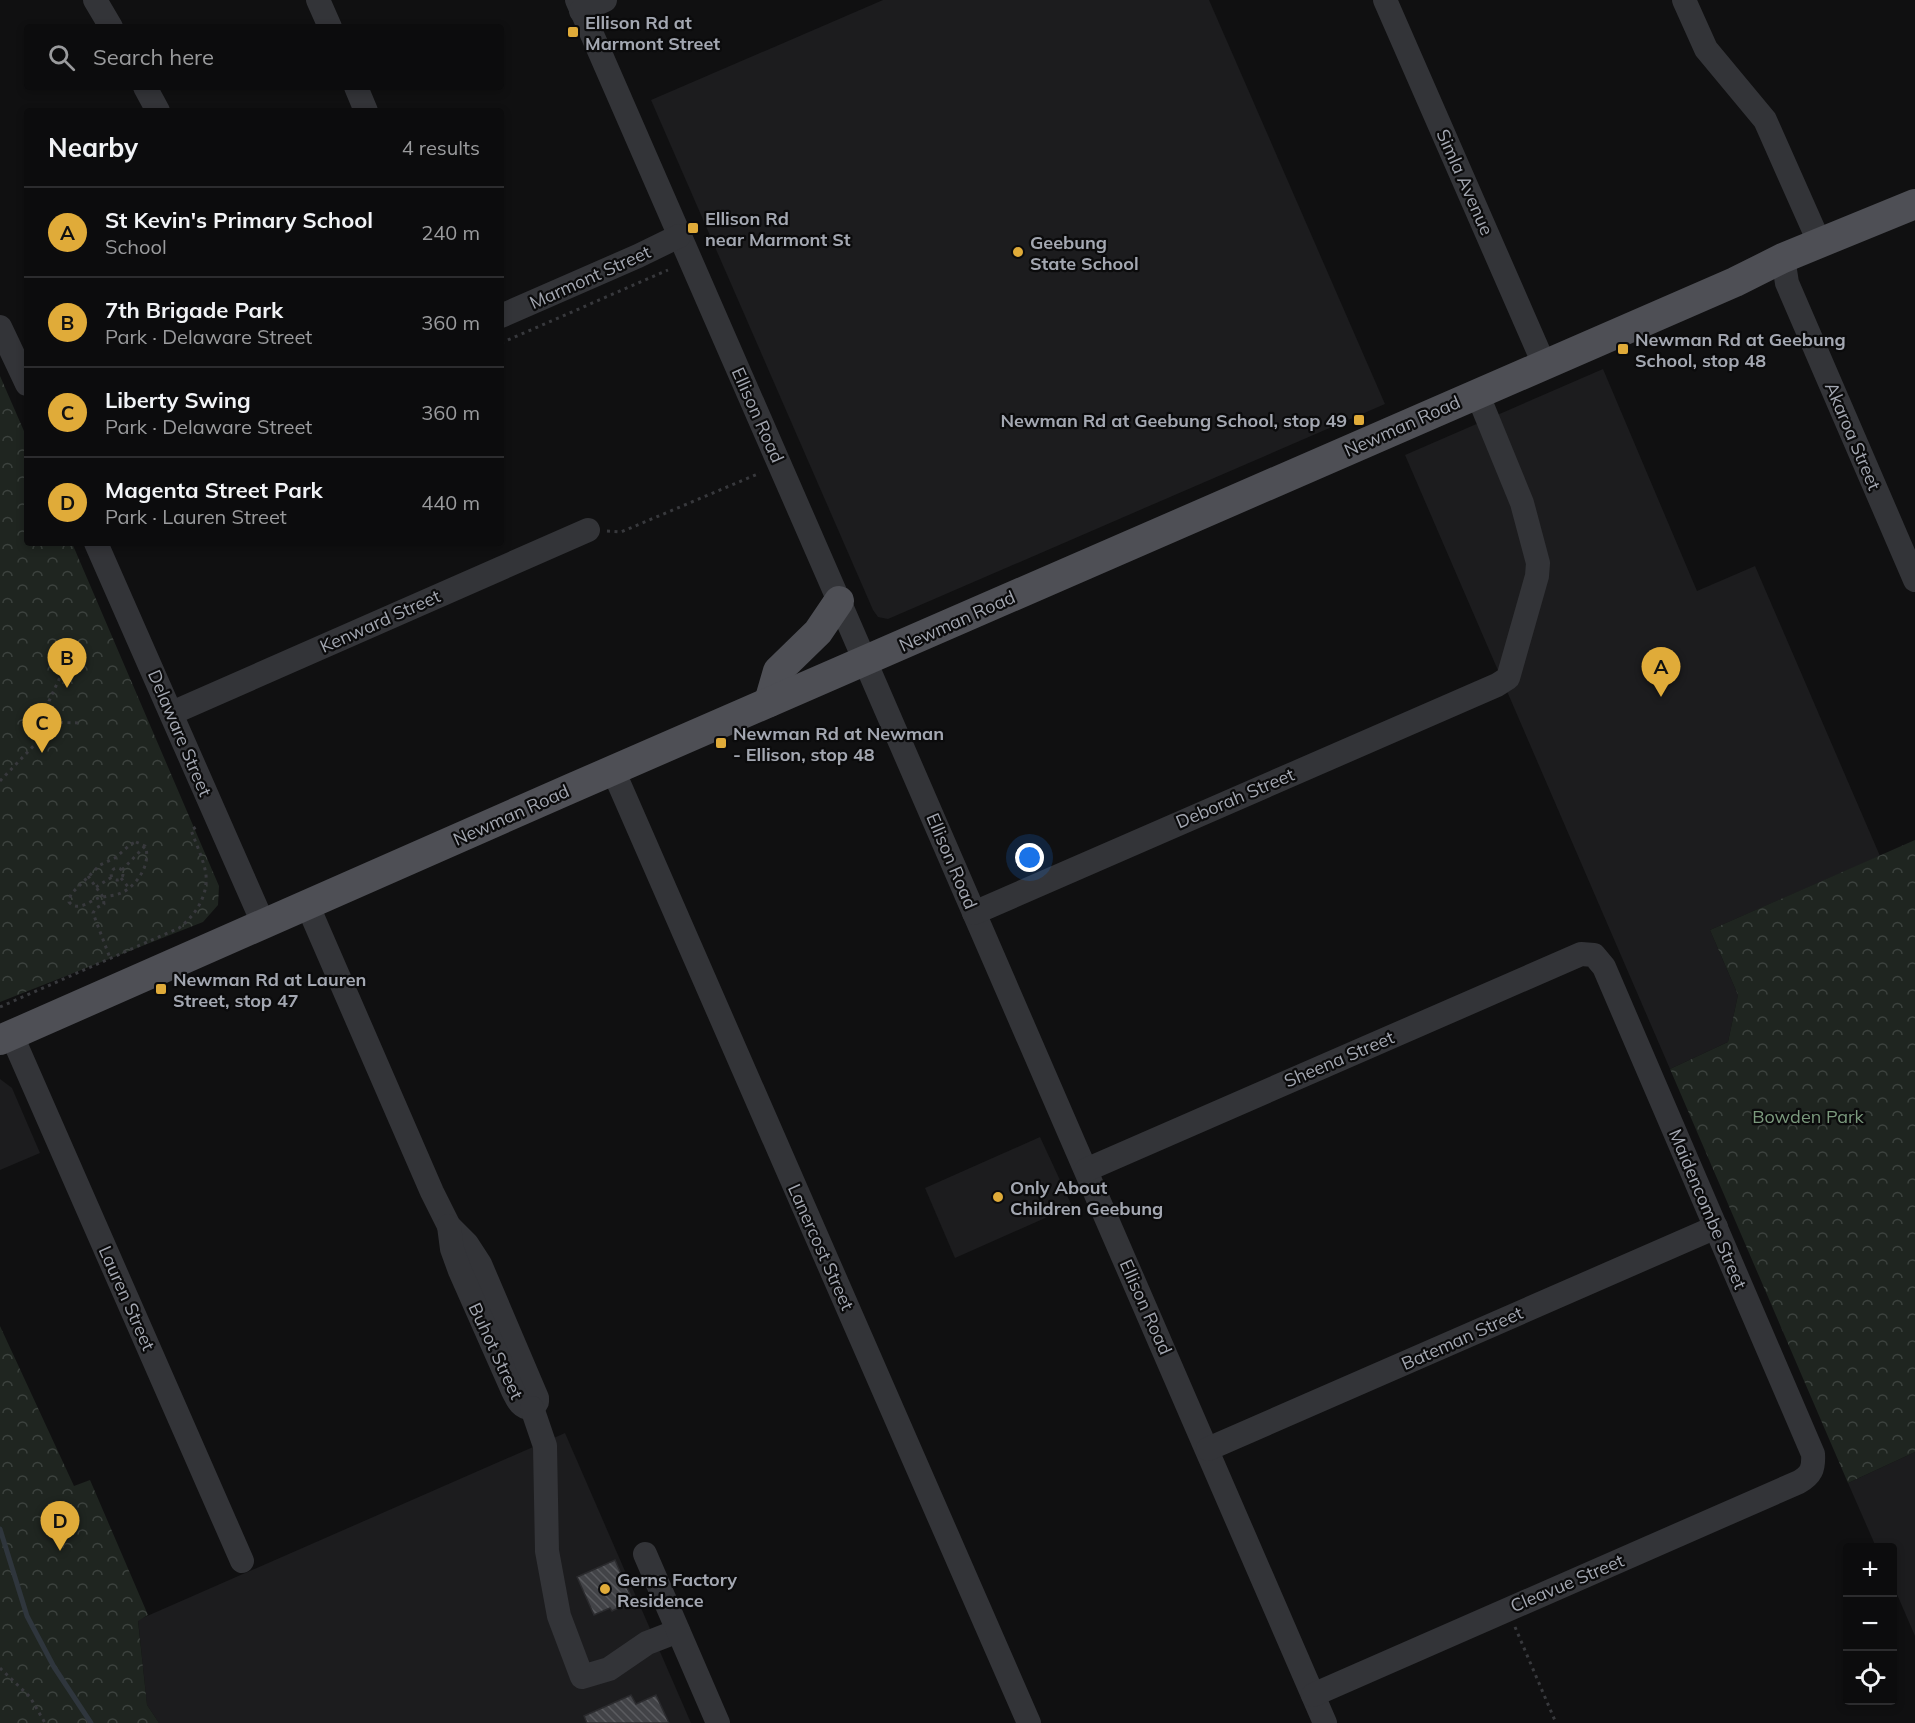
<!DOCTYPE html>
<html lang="en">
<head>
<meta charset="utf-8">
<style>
	body { margin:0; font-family:Mulish,sans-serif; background:#1a1a1b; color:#f1f3f6 }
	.controls { position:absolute; right:18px; bottom:18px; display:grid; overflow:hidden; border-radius:6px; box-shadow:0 3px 9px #0003 }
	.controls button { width:54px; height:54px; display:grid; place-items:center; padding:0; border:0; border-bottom:2px solid #2c2c2e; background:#0c0c0d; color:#f1f3f6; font:30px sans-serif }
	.you { position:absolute; left:1030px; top:858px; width:21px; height:21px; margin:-15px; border:4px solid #fff; border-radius:50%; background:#1a73e8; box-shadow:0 0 0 9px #1a73e833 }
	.badge { display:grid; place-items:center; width:39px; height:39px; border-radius:50%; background:#e0ab39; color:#111; font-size:20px; font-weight:700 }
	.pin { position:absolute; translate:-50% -50px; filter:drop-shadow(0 2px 3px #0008) }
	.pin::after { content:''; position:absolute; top:32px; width:21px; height:18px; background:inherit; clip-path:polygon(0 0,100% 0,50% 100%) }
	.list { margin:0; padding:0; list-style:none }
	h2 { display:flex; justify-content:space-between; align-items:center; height:78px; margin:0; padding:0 24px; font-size:26px }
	h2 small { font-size:20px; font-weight:400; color:#9a9b9d }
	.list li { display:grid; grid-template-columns:39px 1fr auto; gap:18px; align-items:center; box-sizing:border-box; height:90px; padding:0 24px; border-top:2px solid #2c2c2e }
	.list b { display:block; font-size:22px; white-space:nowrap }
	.list p { margin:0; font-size:20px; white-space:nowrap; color:#9a9b9d }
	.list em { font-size:20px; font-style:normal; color:#9a9b9d }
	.icon { flex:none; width:33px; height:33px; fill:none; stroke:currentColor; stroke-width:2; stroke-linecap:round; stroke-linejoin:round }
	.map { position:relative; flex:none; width:1915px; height:1723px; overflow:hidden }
	.search { position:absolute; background:#0c0c0d; box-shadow:0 3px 9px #0003; left:24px; top:24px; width:480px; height:66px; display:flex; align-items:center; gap:15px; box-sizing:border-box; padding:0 21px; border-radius:6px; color:#9a9b9d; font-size:22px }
	.panel { position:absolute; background:#0c0c0d; box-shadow:0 3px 9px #0003; left:24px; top:108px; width:480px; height:438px; border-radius:6px }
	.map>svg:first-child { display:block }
	.built { fill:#1c1c1e }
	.park { fill:url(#park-crowns) }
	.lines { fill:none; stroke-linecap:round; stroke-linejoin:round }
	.stream { stroke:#2f363d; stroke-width:5 }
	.building { fill:url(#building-back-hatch); stroke:#2a2a2d; stroke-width:1.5 }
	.path { stroke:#38393d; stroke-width:3; stroke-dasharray:3 4.5; stroke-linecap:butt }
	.minor { stroke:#333438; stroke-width:24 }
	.major { stroke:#4e4f55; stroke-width:30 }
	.poi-dot { fill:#e0ab39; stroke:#0b0b0c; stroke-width:2 }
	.labels { text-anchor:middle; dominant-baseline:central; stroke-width:4.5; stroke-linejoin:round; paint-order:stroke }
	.poi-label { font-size:18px; font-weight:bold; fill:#a3a7b1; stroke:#0b0b0c; text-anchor:start }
	.street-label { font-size:18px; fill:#a3a7b1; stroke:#0b0b0c }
	.park-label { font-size:18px; fill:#7b9a7d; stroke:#0b0b0c }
</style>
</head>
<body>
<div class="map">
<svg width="1915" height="1723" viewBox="0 0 1915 1723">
	<defs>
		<pattern id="park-crowns" width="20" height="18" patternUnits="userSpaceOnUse" patternTransform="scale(1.5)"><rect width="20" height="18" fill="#1f2520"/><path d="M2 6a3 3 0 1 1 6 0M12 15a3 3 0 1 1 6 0" fill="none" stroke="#3c423e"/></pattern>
		<pattern id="building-back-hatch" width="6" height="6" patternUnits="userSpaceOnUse" patternTransform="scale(1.5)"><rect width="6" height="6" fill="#424347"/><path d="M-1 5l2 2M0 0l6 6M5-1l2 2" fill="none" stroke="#5a5b5f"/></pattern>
	</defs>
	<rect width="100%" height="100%" fill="#101011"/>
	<g class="built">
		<path d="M883,0H1209L1385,404L888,619L878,617L873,610L651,100Z"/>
		<path d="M1603,369L1697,591L1755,566L1880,856L1710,930L1738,995L1728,1042L1670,1069L1405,455Z"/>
		<path d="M0,1079L12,1088L40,1153L0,1170Z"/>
		<path d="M1040,1137L1072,1206L955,1258L925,1188Z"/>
		<path d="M565,1433L691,1723H159L147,1705L138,1620Z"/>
		<path d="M1915,1452V1636L1893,1585L1892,1548L1876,1547L1848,1483Z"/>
	</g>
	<g class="park">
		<path d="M0,376L27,438V543H72L219,886L218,905L203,922L0,1002Z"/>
		<path d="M1915,840V1452L1848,1483L1670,1069L1728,1042L1738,995L1710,930Z"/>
		<path d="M0,1326L74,1486L90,1480L148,1615L138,1621L147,1705L159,1723H0Z"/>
	</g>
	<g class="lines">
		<path class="stream" d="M0,1529L27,1616L54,1667L91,1723"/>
	</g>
	<g class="building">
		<path d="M615,1560L633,1601L612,1611L610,1608L594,1615L577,1577Z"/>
		<path d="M631,1695L636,1704L656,1695L669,1723H587L584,1716Z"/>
	</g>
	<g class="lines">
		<g class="path">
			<path d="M501,343L668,270"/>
			<path d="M607,531L621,532L760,473"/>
			<path d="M45,722L81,723"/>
			<path d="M0,781L43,736L49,701L62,673"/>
			<path d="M136,842L145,846C152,863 137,886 121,893C114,896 106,896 98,898C89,902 77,912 69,902L71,894L100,865L115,858L131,844Z"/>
			<circle cx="117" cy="874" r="6"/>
			<path d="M122,870L145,846"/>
			<path d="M88,876L103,897L104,904L96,908L93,913L110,958"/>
			<path d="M121,878L129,888"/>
			<path d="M96,887L112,877"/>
			<path d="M0,1007L179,928C195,916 208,896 206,875C204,860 196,844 191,830L198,826"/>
			<path d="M1515,1627L1556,1723"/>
			<path d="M0,1668L30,1697L45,1723"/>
		</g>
		<g class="minor">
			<path d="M95,0L111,27"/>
			<path d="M318,0L330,27"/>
			<path d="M577,0L839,601L1325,1723"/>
			<path d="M1385,0L1544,364"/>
			<path d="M1684,0L1706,49L1765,120L1820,244"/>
			<path d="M581,11L605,0"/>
			<path d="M145,87L158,111"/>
			<path d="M356,87L366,111"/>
			<path d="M1783,258L1787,283L1915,580"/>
			<path d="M501,316L638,256L679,236"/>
			<path d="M0,327L27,384"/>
			<path d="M96,543L263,923"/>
			<path d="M172,713L588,530"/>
			<path d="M613,770L1029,1723"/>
			<path d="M307,904L432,1192L449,1226L467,1244L480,1264L537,1398V1402L532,1408"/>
			<path d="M974,913L1497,685L1508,678L1537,576L1538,563L1522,503L1477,393"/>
			<path d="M12,1036L242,1561"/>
			<path d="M1086,1170L1581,954L1594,955L1604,967L1813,1454C1814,1469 1811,1475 1799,1482L1313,1695"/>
			<path d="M449,1226L452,1249L460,1271L513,1391C517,1399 521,1409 532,1408"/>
			<path d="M532,1408L545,1446L547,1551L559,1616L582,1677L609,1669L647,1643L678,1631"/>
			<path d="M1208,1449L1716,1227"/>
			<path d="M645,1554L718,1723"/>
		</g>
		<g class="major">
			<path d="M769,702L778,671L818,632L839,601"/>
			<path d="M0,1040L572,788L1735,282L1783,258L1915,204"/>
		</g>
	</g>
	<g class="poi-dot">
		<rect x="567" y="26" width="12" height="12" rx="3"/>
		<rect x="687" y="222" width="12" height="12" rx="3"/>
		<circle cx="1018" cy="252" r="6"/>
		<rect x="1617" y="343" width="12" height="12" rx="3"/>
		<rect x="1353" y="414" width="12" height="12" rx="3"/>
		<rect x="715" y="737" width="12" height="12" rx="3"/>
		<rect x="155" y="983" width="12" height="12" rx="3"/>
		<circle cx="998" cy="1197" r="6"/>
		<circle cx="605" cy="1589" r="6"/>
	</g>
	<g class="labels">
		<g class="poi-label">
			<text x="585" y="22">Ellison Rd at<tspan x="585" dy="21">Marmont Street</tspan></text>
			<text x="705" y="218">Ellison Rd<tspan x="705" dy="21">near Marmont St</tspan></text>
			<text x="1030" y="242">Geebung<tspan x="1030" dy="21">State School</tspan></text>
			<text x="1635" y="339">Newman Rd at Geebung<tspan x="1635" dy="21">School, stop 48</tspan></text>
			<text x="1347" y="420" text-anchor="end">Newman Rd at Geebung School, stop 49</text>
			<text x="733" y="733">Newman Rd at Newman<tspan x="733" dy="21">- Ellison, stop 48</tspan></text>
			<text x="173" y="979">Newman Rd at Lauren<tspan x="173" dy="21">Street, stop 47</tspan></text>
			<text x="1010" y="1187">Only About<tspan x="1010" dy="21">Children Geebung</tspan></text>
			<text x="617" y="1579">Gerns Factory<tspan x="617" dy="21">Residence</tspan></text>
		</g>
		<g class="street-label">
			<text transform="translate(1465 182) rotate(66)">Simla Avenue</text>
			<text transform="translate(590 277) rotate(-24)">Marmont Street</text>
			<text transform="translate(758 415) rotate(66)">Ellison Road</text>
			<text transform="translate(1402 426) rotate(-24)">Newman Road</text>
			<text transform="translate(1853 436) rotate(67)">Akaroa Street</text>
			<text transform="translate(380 621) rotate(-24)">Kenward Street</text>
			<text transform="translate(957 621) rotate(-24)">Newman Road</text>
			<text transform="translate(180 733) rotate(67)">Delaware Street</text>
			<text transform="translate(1235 798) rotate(-23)">Deborah Street</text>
			<text transform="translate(511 815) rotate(-24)">Newman Road</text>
			<text transform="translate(952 861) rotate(67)">Ellison Road</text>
			<text transform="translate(1339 1059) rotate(-23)">Sheena Street</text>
			<text transform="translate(1708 1209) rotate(67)">Maidencombe Street</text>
			<text transform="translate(821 1247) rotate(66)">Lanercost Street</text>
			<text transform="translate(127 1298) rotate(66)">Lauren Street</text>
			<text transform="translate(1146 1307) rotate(66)">Ellison Road</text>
			<text transform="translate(1462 1338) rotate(-24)">Bateman Street</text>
			<text transform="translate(496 1351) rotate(65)">Buhot Street</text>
			<text transform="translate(1567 1583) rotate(-23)">Cleavue Street</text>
		</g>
		<g class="park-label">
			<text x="1808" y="1116">Bowden Park</text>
		</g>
	</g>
</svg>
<div class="controls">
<button>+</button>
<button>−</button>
<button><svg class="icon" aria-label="locate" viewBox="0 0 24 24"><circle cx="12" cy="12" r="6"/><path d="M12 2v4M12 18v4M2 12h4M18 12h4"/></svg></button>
</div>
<div class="you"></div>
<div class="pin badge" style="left:1661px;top:697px">A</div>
<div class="pin badge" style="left:67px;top:688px">B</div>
<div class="pin badge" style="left:42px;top:753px">C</div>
<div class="pin badge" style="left:60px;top:1551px">D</div>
<div class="search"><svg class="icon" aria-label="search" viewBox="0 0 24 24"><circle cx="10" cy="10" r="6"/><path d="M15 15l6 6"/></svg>Search here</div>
<section class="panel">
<h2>Nearby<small>4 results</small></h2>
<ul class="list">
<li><span class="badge">A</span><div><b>St Kevin's Primary School</b><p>School</p></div><em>240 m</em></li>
<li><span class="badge">B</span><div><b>7th Brigade Park</b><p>Park · Delaware Street</p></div><em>360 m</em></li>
<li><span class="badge">C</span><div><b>Liberty Swing</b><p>Park · Delaware Street</p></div><em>360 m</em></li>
<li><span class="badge">D</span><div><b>Magenta Street Park</b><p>Park · Lauren Street</p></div><em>440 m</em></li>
</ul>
</section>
</div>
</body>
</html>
